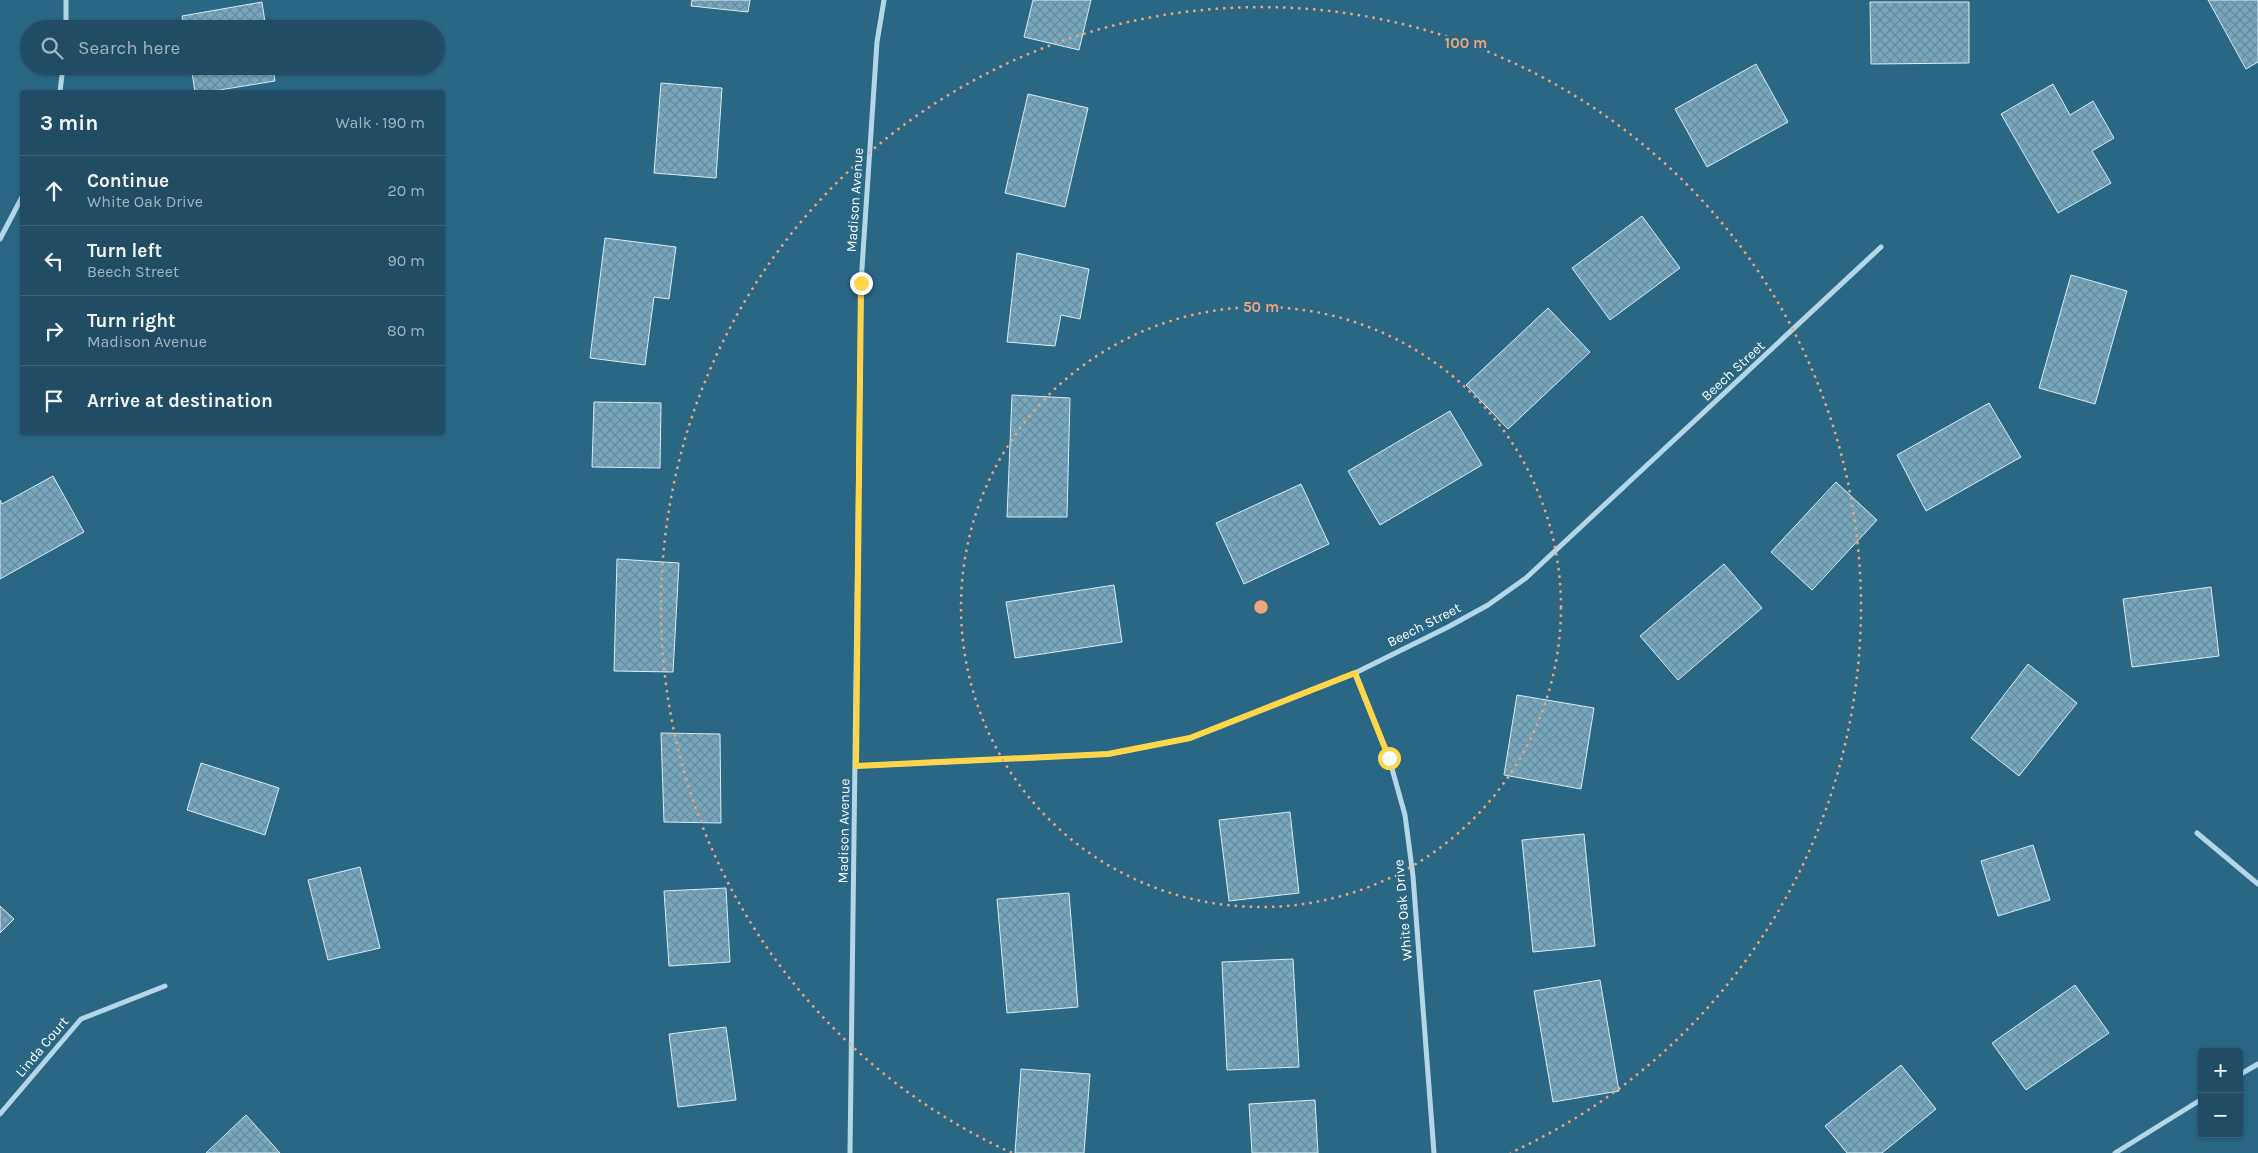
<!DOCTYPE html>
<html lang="en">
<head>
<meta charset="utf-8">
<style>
	body { margin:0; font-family:Karla,sans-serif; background:#2d576d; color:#f1f3f6 }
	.controls { position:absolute; right:15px; bottom:15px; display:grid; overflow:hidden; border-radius:5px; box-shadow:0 1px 4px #0004 }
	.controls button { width:45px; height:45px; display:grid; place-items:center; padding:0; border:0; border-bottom:1px solid #3d6478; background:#204d64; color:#f1f3f6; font:25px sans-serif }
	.stop { position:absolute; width:15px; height:15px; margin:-11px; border:4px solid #ffd54a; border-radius:50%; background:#fff }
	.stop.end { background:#ffd54a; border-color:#fff; box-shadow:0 1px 5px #0008 }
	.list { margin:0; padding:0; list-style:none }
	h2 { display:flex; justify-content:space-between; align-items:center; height:65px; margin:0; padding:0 20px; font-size:21px }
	h2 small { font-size:16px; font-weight:400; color:#a2b4bf }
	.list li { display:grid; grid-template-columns:32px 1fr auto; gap:15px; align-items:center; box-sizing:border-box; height:70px; padding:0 20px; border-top:1px solid #3d6478 }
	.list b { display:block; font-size:19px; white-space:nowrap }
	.list p { margin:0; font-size:16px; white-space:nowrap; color:#a2b4bf }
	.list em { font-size:16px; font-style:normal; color:#a2b4bf }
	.icon { flex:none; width:28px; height:28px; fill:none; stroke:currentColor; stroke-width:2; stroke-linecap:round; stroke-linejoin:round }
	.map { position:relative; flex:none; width:2258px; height:1153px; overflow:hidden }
	.search { position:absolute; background:#204d64; box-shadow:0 1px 4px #0004; left:20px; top:20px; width:425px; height:55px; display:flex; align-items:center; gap:12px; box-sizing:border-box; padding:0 18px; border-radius:28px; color:#a2b4bf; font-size:19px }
	.panel { position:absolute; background:#204d64; box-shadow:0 1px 4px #0004; left:20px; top:90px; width:425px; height:345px; border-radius:5px }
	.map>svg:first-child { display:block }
	.building { fill:url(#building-cross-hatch); stroke:#d7ecf6 }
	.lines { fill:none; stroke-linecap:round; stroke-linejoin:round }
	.minor { stroke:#b4d7e7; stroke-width:5 }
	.route { stroke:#ffd54a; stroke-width:6 }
	.ring { fill:none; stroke:#f2a479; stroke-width:2.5; stroke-dasharray:2.5 5 }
	.labels { text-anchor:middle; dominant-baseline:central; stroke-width:5; stroke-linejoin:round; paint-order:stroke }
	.street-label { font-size:14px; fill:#fff; stroke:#2a6785 }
	.centre { fill:#f2a479; stroke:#2a6785; stroke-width:2.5 }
	.ring-label { font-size:15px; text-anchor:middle; font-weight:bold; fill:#f2a479; stroke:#2a6785; stroke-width:5; stroke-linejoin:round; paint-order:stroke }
</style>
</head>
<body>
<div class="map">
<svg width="2258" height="1153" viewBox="0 0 2258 1153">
	<defs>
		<pattern id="building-cross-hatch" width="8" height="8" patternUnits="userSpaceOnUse" patternTransform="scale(1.25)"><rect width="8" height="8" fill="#75a7bd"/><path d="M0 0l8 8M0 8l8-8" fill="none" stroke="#698c9b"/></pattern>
	</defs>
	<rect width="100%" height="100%" fill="#2a6785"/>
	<g class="building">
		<path d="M692,0H750L748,12L691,6Z"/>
		<path d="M1033,0H1091L1079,50L1024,37Z"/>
		<path d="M2208,0H2258V62L2246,69Z"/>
		<path d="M262,2L266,29H184L182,16Z"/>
		<path d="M1870,2H1969V63L1871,64Z"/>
		<path d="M1756,64L1788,122L1707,167L1675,109Z"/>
		<path d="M191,66H273L275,81L207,92H195Z"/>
		<path d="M661,83L722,88L716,178L654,173Z"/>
		<path d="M2053,84L2070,115L2093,101L2114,138L2092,151L2111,183L2058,213L2001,114Z"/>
		<path d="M1028,94L1088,108L1065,207L1005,193Z"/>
		<path d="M1642,216L1680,268L1610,320L1572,268Z"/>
		<path d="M605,238L676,247L669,299L654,297L645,365L590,358Z"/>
		<path d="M1017,253L1089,269L1080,319L1061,315L1055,346L1007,342Z"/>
		<path d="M2071,275L2127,291L2095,404L2039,388Z"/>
		<path d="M1548,308L1590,352L1508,429L1466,385Z"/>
		<path d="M1012,395L1070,398L1067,517H1007Z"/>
		<path d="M594,402L661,403L660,468L592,467Z"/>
		<path d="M1989,403L2021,457L1926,511L1897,455Z"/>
		<path d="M1450,411L1482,465L1380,525L1348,471Z"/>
		<path d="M53,476L84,532L0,579V500L2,504Z"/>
		<path d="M1836,482L1877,520L1812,590L1771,552Z"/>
		<path d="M1301,484L1329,544L1244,584L1216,523Z"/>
		<path d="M617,559L679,563L673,672L614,671Z"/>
		<path d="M1724,564L1762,608L1678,680L1640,636Z"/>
		<path d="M1114,585L1122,642L1015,658L1006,602Z"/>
		<path d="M2211,587L2219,656L2132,667L2123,599Z"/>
		<path d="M2028,664L2077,703L2019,776L1971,738Z"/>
		<path d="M1517,695L1594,708L1581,789L1504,775Z"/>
		<path d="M661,733L720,734L721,823L664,822Z"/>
		<path d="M201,763L279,788L265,835L187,810Z"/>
		<path d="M1290,812L1299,893L1229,901L1219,820Z"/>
		<path d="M1584,834L1595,946L1533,952L1522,840Z"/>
		<path d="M2033,845L2050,900L1998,916L1981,861Z"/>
		<path d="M360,867L380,948L328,960L308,880Z"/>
		<path d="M726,888L730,962L669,966L664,891Z"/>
		<path d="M1069,893L1078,1007L1007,1013L997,899Z"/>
		<path d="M0,906L14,919L0,933Z"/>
		<path d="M1293,959L1299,1067L1227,1070L1222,962Z"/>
		<path d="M1600,980L1619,1091L1553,1102L1534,991Z"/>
		<path d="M2075,985L2109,1033L2026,1090L1992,1043Z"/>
		<path d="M726,1027L736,1100L678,1107L669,1034Z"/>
		<path d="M1901,1065L1936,1109L1882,1153H1847L1825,1126Z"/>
		<path d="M1021,1069L1090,1074L1084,1153H1015Z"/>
		<path d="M1315,1100L1318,1153H1252L1249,1104Z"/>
		<path d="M246,1115L280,1153H206Z"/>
	</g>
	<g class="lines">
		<g class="minor">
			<path d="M66,29V0"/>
			<path d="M60,92L63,66"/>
			<path d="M0,239L22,197"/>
			<path d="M1355,673L1389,758L1405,815L1413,876L1434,1153"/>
			<path d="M856,766L1109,754L1190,738L1355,673L1448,627L1488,605L1526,578L1881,247"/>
			<path d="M2197,833L2258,884"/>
			<path d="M2239,1075L2258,1064"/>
			<path d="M0,1114L81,1019L165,986"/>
			<path d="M850,1153L861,283L877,42L884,0"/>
			<path d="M2115,1153L2202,1099"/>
		</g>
	</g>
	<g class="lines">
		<path class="route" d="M861,283L856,766L1108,754L1190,738L1355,673L1389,758"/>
	</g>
	<g class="ring">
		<circle cx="1261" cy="607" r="300"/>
		<path d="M1012 1153A600 600 0 1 1 1510 1153"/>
	</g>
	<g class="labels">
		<g class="street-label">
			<text transform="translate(855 200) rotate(-86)">Madison Avenue</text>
			<text transform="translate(1733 371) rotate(-43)">Beech Street</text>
			<text transform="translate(1424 625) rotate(-27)">Beech Street</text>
			<text transform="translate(844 831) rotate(-89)">Madison Avenue</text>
			<text transform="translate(1403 910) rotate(-95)">White Oak Drive</text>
			<text transform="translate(42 1047) rotate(-50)">Linda Court</text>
		</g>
	</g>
	<circle cx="1261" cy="607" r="8" class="centre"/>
	<g class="ring-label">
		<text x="1466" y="48">100 m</text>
		<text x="1261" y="312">50 m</text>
	</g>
</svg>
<div class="controls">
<button>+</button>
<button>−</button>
</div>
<div class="stop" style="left:1389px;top:758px"></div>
<div class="stop end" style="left:861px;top:283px"></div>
<div class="search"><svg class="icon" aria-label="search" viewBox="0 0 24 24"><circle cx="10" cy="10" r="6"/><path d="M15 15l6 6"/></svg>Search here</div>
<section class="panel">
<h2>3 min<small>Walk · 190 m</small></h2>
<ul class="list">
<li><svg class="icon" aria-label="ahead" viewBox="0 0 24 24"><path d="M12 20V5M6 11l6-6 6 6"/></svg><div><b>Continue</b><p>White Oak Drive</p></div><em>20 m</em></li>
<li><svg class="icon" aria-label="left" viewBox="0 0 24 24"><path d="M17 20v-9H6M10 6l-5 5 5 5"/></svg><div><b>Turn left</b><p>Beech Street</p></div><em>90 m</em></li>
<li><svg class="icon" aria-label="right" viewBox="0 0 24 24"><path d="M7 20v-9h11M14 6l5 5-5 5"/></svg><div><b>Turn right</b><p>Madison Avenue</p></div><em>80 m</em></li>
<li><svg class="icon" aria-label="arrive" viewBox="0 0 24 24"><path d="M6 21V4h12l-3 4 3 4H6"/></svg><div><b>Arrive at destination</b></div></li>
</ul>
</section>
</div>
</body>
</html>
